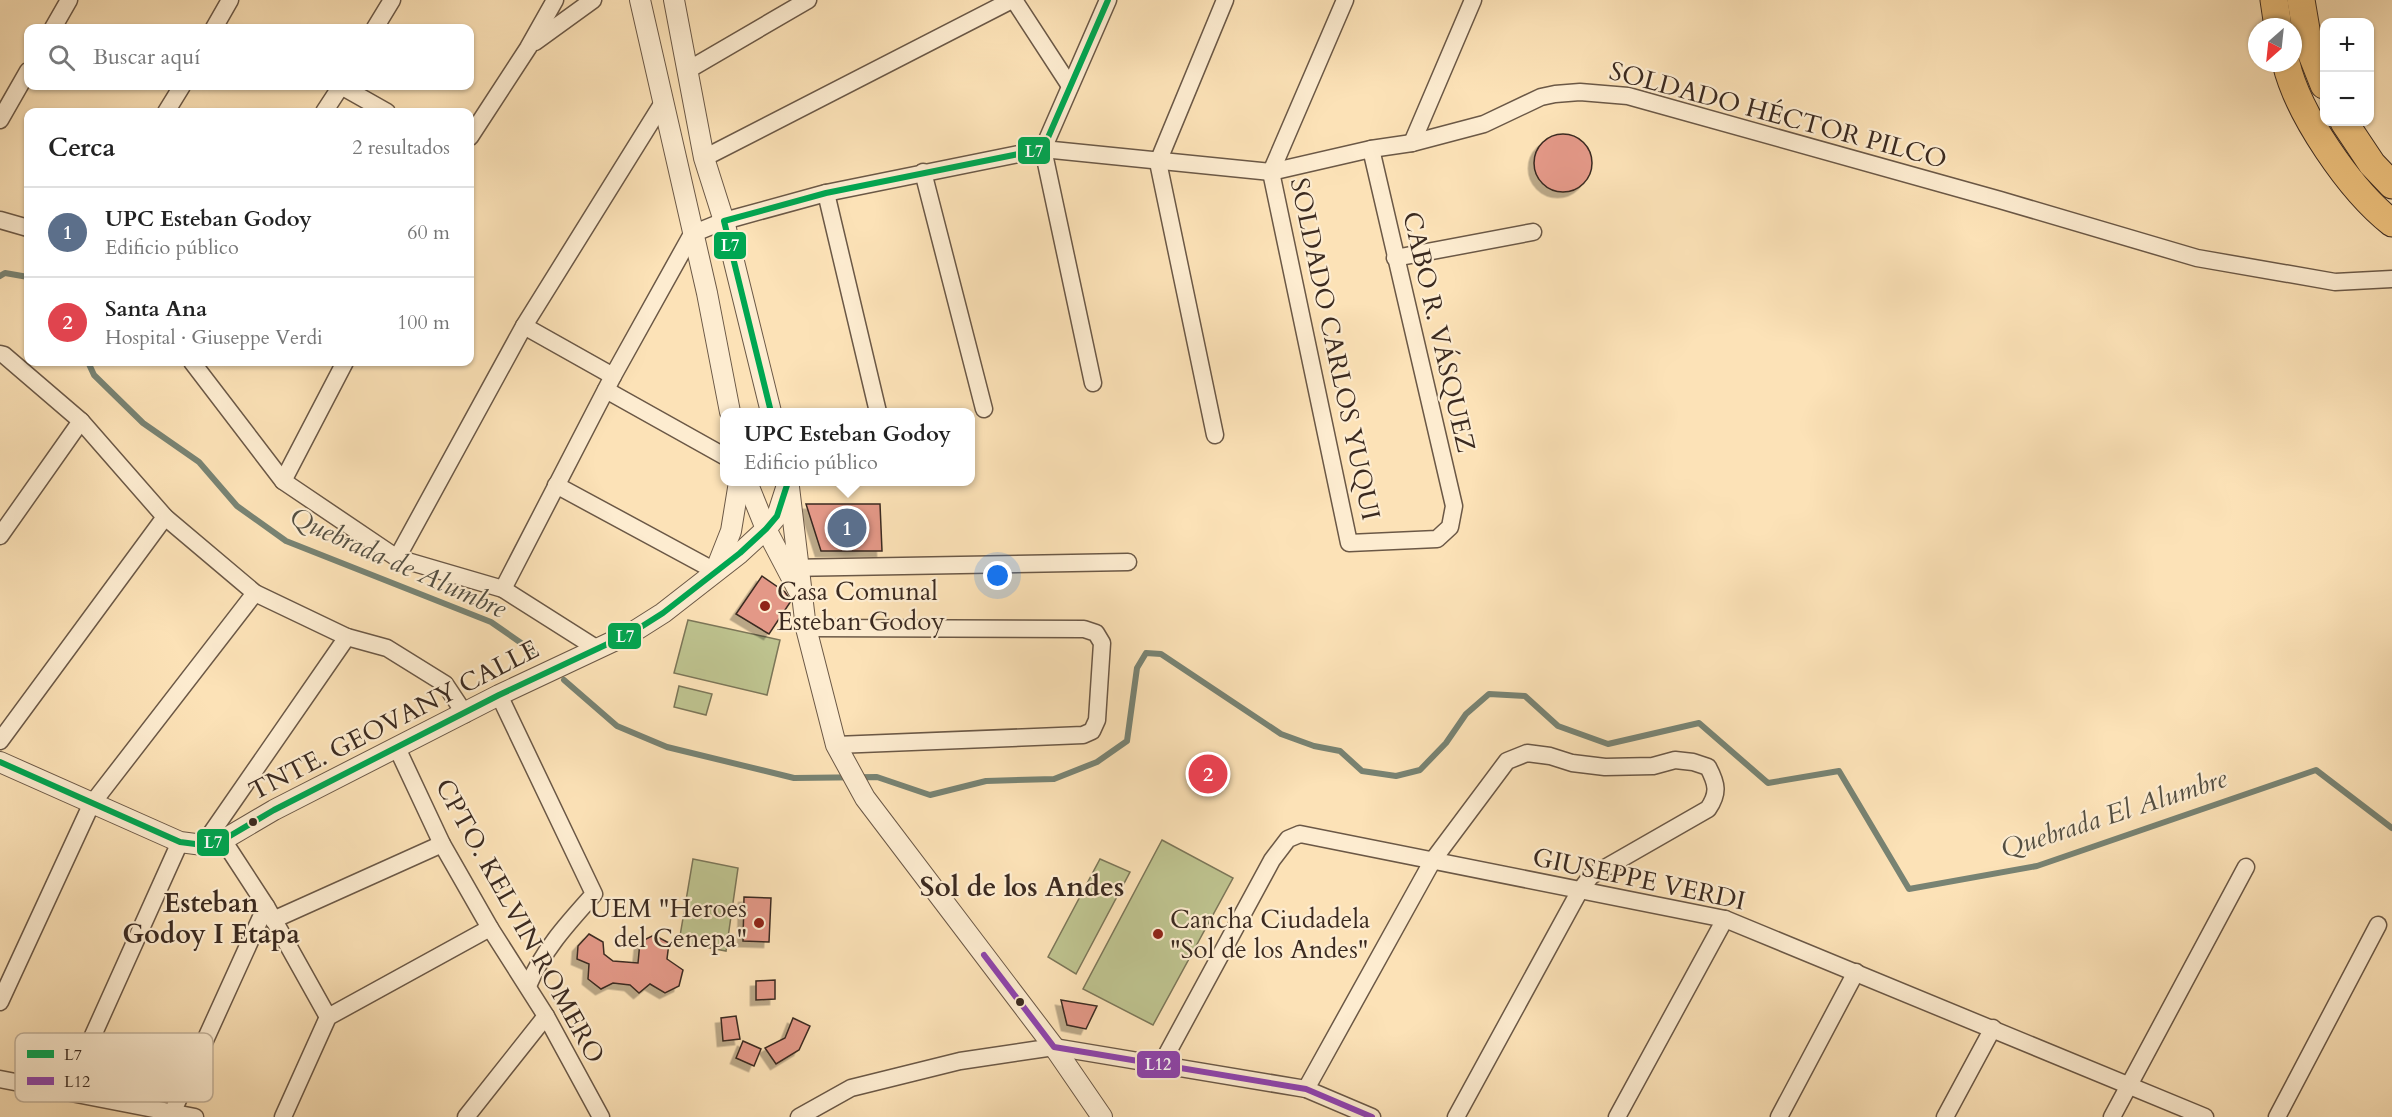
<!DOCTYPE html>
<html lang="es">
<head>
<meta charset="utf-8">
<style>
	body { margin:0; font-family:Cardo,serif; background:#f6f6f6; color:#222 }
	.controls { position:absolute; right:18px; top:18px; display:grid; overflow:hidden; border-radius:12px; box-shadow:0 2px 4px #0004 }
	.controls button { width:54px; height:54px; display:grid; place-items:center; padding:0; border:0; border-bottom:2px solid #e0e0e0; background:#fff; color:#222; font:30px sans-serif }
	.compass { position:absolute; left:2248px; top:18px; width:54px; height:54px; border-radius:50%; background:#fff; box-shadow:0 2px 4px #0004; rotate:207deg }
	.you { position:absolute; left:998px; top:576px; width:21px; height:21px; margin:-15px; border:4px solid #fff; border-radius:50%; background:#1a73e8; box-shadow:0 0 0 9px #1a73e833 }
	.badge { display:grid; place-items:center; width:39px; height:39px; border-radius:50%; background:#8f2418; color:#fff; font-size:20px; font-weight:700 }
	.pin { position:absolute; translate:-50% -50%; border:3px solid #fff; box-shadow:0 2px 6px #0006 }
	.popup { position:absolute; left:720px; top:408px; width:255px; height:78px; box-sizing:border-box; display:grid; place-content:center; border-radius:12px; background:#fff; filter:drop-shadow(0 2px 4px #0005); font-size:20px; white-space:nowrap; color:#767676 }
	.popup b { font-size:22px; color:#222 }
	.popup::after { content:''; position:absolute; left:50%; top:100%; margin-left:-12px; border:12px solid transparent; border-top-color:#fff }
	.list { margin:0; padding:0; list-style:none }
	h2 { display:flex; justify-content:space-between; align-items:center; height:78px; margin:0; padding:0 24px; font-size:26px }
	h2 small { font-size:20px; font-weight:400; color:#767676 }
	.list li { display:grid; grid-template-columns:39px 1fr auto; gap:18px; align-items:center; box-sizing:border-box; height:90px; padding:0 24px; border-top:2px solid #e0e0e0 }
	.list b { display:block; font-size:22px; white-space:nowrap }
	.list p { margin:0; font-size:20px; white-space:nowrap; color:#767676 }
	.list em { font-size:20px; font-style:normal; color:#767676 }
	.icon { flex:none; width:33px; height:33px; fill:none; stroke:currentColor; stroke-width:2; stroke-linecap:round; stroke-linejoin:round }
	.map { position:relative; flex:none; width:2392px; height:1117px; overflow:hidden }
	.search { position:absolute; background:#fff; box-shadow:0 2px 4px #0004; left:24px; top:24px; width:450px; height:66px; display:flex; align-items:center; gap:15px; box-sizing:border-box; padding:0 21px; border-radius:12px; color:#767676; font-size:22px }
	.panel { position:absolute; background:#fff; box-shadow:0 2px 4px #0004; left:24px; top:108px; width:450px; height:258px; border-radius:12px }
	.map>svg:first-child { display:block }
	.green { fill:#bec38f; stroke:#7c7658; stroke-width:1.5 }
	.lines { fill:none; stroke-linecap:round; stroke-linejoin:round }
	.stream { stroke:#788373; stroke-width:6 }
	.building { fill:#e39887; stroke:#3b2a20; stroke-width:1.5; filter:url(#shadow) }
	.minor-casing { stroke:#6b5846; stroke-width:19 }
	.tertiary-casing { stroke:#6b5846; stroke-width:22 }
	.trunk-casing { stroke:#3b2a20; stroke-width:29 }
	.minor { stroke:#fdecd0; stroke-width:16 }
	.tertiary { stroke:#fdecd0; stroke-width:20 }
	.trunk { stroke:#eec17c; stroke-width:27 }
	.bus-1-casing { stroke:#fdecd0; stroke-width:10 }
	.bus-2-casing { stroke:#fdecd0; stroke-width:10 }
	.bus-1 { stroke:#00a651; stroke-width:6 }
	.bus-2 { stroke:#8e44ad; stroke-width:6 }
	.poi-dot { fill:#8f2418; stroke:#fdecd0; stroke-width:2 }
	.bus-dot { fill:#3b2a20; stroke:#fdecd0; stroke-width:2 }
	.labels { text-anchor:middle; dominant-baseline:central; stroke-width:4.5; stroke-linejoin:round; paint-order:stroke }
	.street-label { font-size:26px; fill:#3b2a20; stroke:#fdecd0 }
	.poi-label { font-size:26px; fill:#3b2a20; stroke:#fdecd0; text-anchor:start }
	.water-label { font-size:27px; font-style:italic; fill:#544f42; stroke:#fdecd0 }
	.neighbourhood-label { font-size:27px; font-weight:bold; fill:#3b2a20; stroke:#fdecd0 }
	.quarter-label { font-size:28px; font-weight:bold; fill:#3b2a20; stroke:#fdecd0 }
	.key { fill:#fdecd0; stroke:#c3b29b; stroke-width:1.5 }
	.key-label { font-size:16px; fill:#3b2a20 }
	.line-badge { stroke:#fdecd0; stroke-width:2 }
	.badge-label { font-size:16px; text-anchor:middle; font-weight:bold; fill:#fff }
</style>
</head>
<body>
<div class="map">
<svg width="2392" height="1117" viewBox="0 0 2392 1117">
	<defs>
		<filter id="shadow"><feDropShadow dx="-5.5" dy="5.5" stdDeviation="0" flood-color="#0004"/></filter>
	</defs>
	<rect width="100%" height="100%" fill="#fce2b7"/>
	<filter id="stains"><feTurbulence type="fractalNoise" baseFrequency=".00333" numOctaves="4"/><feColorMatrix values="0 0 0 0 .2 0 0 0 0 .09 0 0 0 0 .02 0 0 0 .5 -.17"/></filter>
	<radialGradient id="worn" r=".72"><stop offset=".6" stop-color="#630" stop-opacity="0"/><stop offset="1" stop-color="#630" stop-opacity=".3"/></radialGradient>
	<g class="green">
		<path d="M688,620L780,640L767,695L674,673Z"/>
		<path d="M679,686L712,694L706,715L674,707Z"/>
		<path d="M1162,840L1233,878L1153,1025L1083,989Z"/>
		<path d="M693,859L738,868L726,951L679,942Z"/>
		<path d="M1100,859L1130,872L1076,974L1048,957Z"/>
	</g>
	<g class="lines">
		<g class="stream">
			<path d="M0,276L5,273L28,277"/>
			<path d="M88,362L94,375L143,423L199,462L237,506L286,541L491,622L537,654"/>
			<path d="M564,680L617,726L667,747L794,778L877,777L930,795L986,781L1054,779L1097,762L1127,741L1137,668L1146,653L1161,654L1281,734L1314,746L1340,751L1362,771L1396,776L1420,770L1446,743L1466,714L1489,694L1525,696L1558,726L1608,744L1699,723L1768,783L1839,771L1909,889L2037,866L2316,770L2392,828"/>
		</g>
	</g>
	<g class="building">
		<circle cx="1563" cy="163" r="29"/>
		<path d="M806,504H880L882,551H821Z"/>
		<path d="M762,576L785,592L791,601L769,634L736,614Z"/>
		<path d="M744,897L771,898L769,942L743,941Z"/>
		<path d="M589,934L603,942L604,954L613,961L638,963L640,942L654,935L669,943L667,959L683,970L679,986L665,993L650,984L639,993L630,985L613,983L601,989L588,979L589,964L577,959L578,946Z"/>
		<path d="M775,980V999L756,1000V981Z"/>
		<path d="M1061,1000L1097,1006L1086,1029L1067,1025Z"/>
		<path d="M736,1016L740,1039L723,1041L721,1018Z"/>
		<path d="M793,1018L810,1026L799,1050L776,1064L765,1048L785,1038Z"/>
		<path d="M743,1041L761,1049L754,1066L736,1058Z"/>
	</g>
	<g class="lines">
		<g class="minor-casing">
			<g id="minor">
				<path d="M1014,0L1070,86"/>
				<path d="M1345,0L1271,172L1349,543L1437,539L1450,527L1454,506L1371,149"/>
				<path d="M53,28L69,0"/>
				<path d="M214,28L230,0"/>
				<path d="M375,28L392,0"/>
				<path d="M535,42L593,0"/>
				<path d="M688,70L808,0"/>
				<path d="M341,86L387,112"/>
				<path d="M166,112L182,86"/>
				<path d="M324,112L341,86"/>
				<path d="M0,120L28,71"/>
				<path d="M470,137L528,48L555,0"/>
				<path d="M1412,143L1473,0"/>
				<path d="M704,158L1012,0"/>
				<path d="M923,172L984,409"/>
				<path d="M826,193L878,412"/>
				<path d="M0,220L28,228"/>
				<path d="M1395,258L1533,232"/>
				<path d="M524,326L613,376"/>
				<path d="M0,354L4,355L81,421L165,517L255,593L347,637L387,648L445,684L465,714"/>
				<path d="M192,362L283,481L397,558L503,589L596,648"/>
				<path d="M1093,383L1043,149L1108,0"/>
				<path d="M606,390L724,456"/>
				<path d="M1215,435L1158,162L1225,0"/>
				<path d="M283,481L345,362"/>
				<path d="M556,485L715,571"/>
				<path d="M0,536L81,421"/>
				<path d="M397,558L524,326L664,101"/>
				<path d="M787,568L1128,562"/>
				<path d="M503,589L613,376L692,234L724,221L826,193L1043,149L1271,172L1371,149L1412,143L1484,124L1541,97L1555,94L1580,92L1628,96L2000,200L2197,258L2335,282L2392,279"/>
				<path d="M806,628L1084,629L1096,633L1102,643L1097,720L1092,731L1083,735L836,745"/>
				<path d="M499,695L594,894C568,923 543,950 528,986"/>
				<path d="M0,741L165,517"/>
				<path d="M397,748L442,844L490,928L546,1016L601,1117"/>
				<path d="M223,840L266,906L328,1017"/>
				<path d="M203,845L347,637"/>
				<path d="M273,920L442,844"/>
				<path d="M0,1002L91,805L255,593"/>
				<path d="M1162,1063L1272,860L1288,839L1300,834L1725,919L2205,1117"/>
				<path d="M0,1079L195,1117"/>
				<path d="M1306,1089L1433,860L1507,761L1527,753L1550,756L1572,763L1605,767L1653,766L1675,760L1693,762L1708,767C1717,784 1719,793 1708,809L1591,876L1579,892L1456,1117"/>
				<path d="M68,1091L180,842"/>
				<path d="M173,1111L266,906"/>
				<path d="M283,1117L328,1017L490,928"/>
				<path d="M466,1117L546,1016"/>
				<path d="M799,1117L851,1088L960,1061L1054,1047L1306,1089L1372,1117"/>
				<path d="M1617,1117L1725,919"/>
				<path d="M1779,1117L1856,972"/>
				<path d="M1945,1117L1993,1028"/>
				<path d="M2112,1117L2246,867"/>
				<path d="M2277,1117L2378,925"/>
			</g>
		</g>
		<g class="tertiary-casing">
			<g id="tertiary">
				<path d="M640,0L707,293L730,412"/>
				<path d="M674,0L704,158L724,221L771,412"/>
				<path d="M747,482L766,529L798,590"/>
				<path d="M789,487L806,628L836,745L865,798L1054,1047L1102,1117"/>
				<path d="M716,569L731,531L739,482"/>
				<path d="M0,762L180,842L203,845L223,840L274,810L499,695L633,632L663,613L740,553L766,529L777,516L788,482"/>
			</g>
		</g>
		<g class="trunk-casing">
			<g id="trunk">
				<path d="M2274,0L2278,27"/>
				<path d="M2301,0L2309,47L2324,85"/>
				<path d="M2286,63C2298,114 2350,190 2392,223"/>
				<path d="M2344,122L2372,164L2392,185"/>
			</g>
		</g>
		<use href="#minor" class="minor"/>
		<use href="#tertiary" class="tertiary"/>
		<use href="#trunk" class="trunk"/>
		<g class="bus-1-casing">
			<g id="bus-1">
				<path d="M771,412L724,221L826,193L1043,149L1108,0"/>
				<path d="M0,762L180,842L203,845L223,840L274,810L499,695L633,632L663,613L740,553L766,529L777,516L788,482"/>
			</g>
		</g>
		<g class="bus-2-casing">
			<path id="bus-2" d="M984,955L1054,1047L1306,1089L1372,1117"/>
		</g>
		<use href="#bus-1" class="bus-1"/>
		<use href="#bus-2" class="bus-2"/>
	</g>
	<g class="poi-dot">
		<circle cx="765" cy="606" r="6"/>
		<circle cx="759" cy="923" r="6"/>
		<circle cx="1158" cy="934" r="6"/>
	</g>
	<g class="bus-dot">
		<circle cx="253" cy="822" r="5"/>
		<circle cx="1020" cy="1002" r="5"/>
	</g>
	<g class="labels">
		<g class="street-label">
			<text transform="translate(1778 115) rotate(15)">SOLDADO HÉCTOR PILCO</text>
			<text transform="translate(1439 332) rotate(77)">CABO R. VÁSQUEZ</text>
			<text transform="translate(1335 349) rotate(78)">SOLDADO CARLOS YUQUI</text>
			<text transform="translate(394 720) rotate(-27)">TNTE. GEOVANY CALLE</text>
			<text transform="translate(1639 879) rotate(12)">GIUSEPPE VERDI</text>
			<text transform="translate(520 921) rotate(61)">CPTO. KELVIN ROMERO</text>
		</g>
		<g class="poi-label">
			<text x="777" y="591">Casa Comunal<tspan x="777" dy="30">Esteban Godoy</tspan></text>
			<text x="747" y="908" text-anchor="end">UEM "Heroes<tspan x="747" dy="30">del Cenepa"</tspan></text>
			<text x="1170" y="919">Cancha Ciudadela<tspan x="1170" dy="30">"Sol de los Andes"</tspan></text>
		</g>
		<g class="water-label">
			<text transform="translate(398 563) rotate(24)">Quebrada de Alumbre</text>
			<text transform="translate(2114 814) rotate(-18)">Quebrada El Alumbre</text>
		</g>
		<g class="neighbourhood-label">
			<text x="211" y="903">Esteban<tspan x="211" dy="31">Godoy I Etapa</tspan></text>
		</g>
		<g class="quarter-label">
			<text x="1022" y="887">Sol de los Andes</text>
		</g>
	</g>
	<rect x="15" y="1033" width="198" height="69" rx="9" class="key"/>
	<rect x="27" y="1050" width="27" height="8" fill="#00a651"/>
	<rect x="27" y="1077" width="27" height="8" fill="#8e44ad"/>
	<g class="key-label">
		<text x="64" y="1060">L7</text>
		<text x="64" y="1087">L12</text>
	</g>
	<g class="line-badge">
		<rect x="1017" y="136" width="34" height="29" rx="6" fill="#00a651"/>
		<rect x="713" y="231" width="34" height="29" rx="6" fill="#00a651"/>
		<rect x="607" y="622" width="35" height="28" rx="6" fill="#00a651"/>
		<rect x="196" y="828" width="34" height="29" rx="6" fill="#00a651"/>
		<rect x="1136" y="1050" width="45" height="29" rx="6" fill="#8e44ad"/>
	</g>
	<g class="badge-label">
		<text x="1034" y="157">L7</text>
		<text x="730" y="251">L7</text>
		<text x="625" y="642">L7</text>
		<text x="213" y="848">L7</text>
		<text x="1158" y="1070">L12</text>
	</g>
	<rect width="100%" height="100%" filter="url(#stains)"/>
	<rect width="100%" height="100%" fill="url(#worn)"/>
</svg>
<div class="controls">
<button>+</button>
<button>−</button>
</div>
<svg class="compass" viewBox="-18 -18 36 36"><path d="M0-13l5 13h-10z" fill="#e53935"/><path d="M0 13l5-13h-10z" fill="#767676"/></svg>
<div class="you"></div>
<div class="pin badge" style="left:847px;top:528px;background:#5c6f8a">1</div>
<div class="popup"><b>UPC Esteban Godoy</b>Edificio público</div>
<div class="pin badge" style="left:1208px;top:774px;background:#e0444e">2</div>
<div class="search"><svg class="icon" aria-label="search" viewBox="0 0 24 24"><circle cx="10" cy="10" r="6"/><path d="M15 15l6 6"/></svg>Buscar aquí</div>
<section class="panel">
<h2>Cerca<small>2 resultados</small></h2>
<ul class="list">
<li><span class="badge" style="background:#5c6f8a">1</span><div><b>UPC Esteban Godoy</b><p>Edificio público</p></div><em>60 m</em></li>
<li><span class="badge" style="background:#e0444e">2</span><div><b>Santa Ana</b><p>Hospital · Giuseppe Verdi</p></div><em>100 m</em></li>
</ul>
</section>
</div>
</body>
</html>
